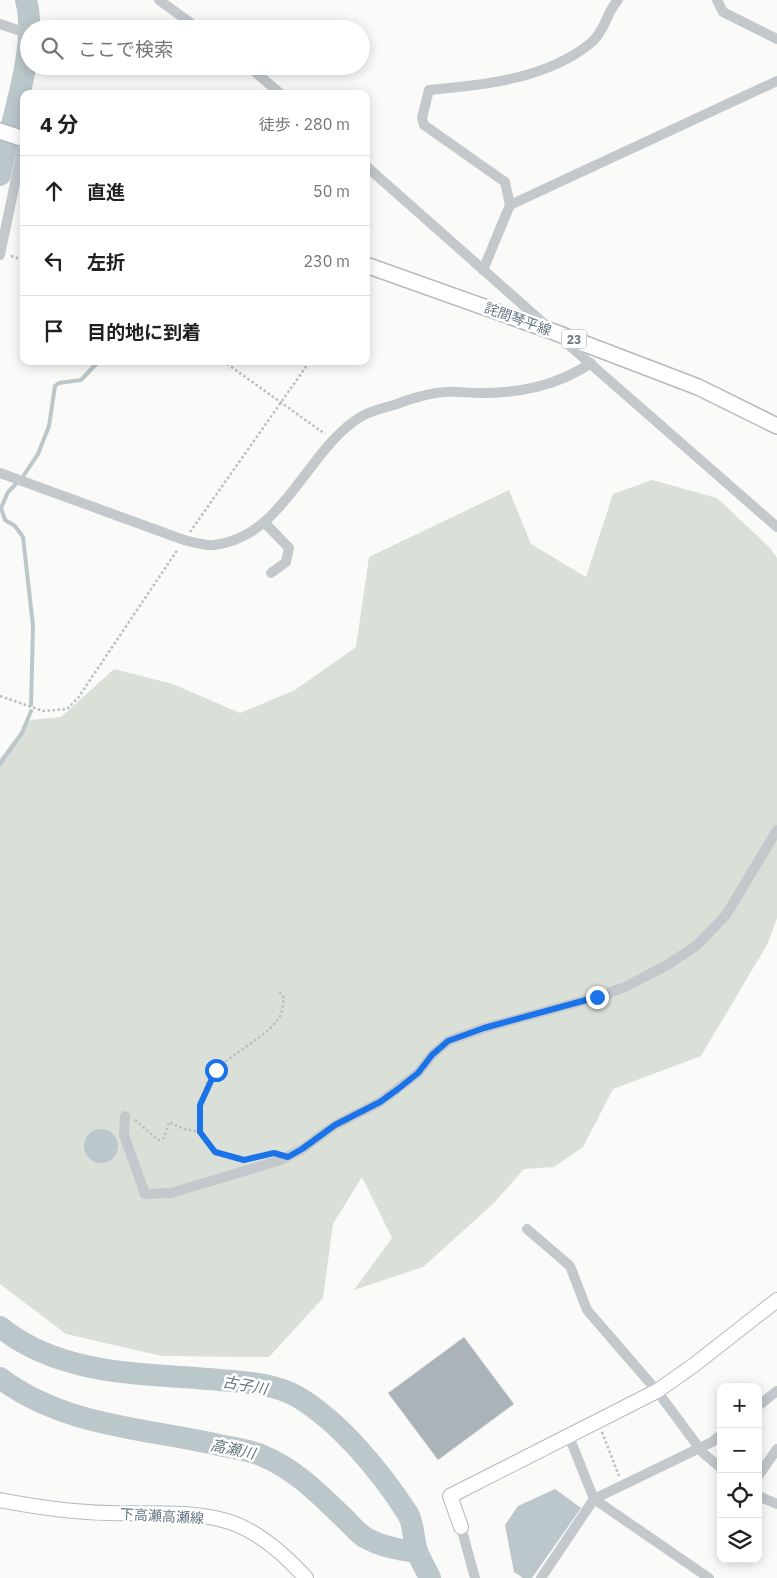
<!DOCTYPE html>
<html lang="ja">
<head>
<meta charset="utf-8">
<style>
	body { margin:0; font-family:"IBM Plex Sans","Noto Sans JP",sans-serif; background:#f6f6f6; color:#202124 }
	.controls { position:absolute; right:15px; bottom:15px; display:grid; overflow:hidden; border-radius:10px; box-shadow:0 2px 12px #0003 }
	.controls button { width:45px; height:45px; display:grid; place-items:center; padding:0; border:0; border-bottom:1px solid #e0e0e0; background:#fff; color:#202124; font:25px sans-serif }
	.stop { position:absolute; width:15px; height:15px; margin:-11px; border:4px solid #1a73e8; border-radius:50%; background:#fff }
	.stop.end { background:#1a73e8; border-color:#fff; box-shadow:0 1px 5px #0008 }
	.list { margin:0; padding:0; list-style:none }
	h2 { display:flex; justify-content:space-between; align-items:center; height:65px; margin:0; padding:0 20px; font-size:21px }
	h2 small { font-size:16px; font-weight:400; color:#757577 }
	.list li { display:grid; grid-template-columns:32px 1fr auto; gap:15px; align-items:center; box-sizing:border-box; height:70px; padding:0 20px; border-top:1px solid #e0e0e0 }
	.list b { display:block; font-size:19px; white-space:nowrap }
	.list em { font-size:16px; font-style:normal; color:#757577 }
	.icon { flex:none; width:28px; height:28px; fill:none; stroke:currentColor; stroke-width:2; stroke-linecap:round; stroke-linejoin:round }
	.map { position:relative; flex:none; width:777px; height:1578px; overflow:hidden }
	.search { position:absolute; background:#fff; box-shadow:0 2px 12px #0003; left:20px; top:20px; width:350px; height:55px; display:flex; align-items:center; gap:12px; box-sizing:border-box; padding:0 18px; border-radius:28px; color:#757577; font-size:19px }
	.panel { position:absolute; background:#fff; box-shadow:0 2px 12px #0003; left:20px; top:90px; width:350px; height:275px; border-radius:10px }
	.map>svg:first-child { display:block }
	.green { fill:#dadfd7 }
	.water { fill:#bbc7cb }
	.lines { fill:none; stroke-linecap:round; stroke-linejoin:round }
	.stream { stroke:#bbc7cb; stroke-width:4 }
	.river { stroke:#bbc7cb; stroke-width:22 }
	.building { fill:#aab3b9; stroke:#dcdcda }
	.secondary-casing { stroke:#b3babf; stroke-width:16 }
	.primary-casing { stroke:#b5babe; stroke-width:18 }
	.path { stroke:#bbbfc2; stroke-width:2.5; stroke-dasharray:2.5 2.5; stroke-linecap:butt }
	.street { stroke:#c3c8cc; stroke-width:10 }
	.secondary { stroke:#fff; stroke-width:14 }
	.primary { stroke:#fff; stroke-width:15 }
	.route { stroke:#1a73e8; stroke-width:6 }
	.labels { text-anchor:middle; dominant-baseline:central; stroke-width:5; stroke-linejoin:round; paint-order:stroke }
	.shield { fill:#fff; stroke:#939fa8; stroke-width:1 }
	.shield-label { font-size:12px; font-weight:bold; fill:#657683 }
	.street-label { font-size:14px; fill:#657683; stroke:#fff }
	.water-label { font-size:15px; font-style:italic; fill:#60757c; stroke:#fff }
</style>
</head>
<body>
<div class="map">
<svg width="777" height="1578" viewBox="0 0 777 1578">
	<rect width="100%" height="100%" fill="#fafaf8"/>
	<path class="green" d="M652,480L717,498L770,548L777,558V918L768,943L701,1056L613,1089L583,1147L554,1167L524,1169L493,1204L423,1267L354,1290L392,1238L362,1177L333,1224L323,1298L269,1357L162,1356L66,1334L0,1284V758L30,720L61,717L114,669L173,684L240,713L295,690L356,647L369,557L509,490L531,544L586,577L613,494Z"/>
	<g class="water">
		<circle cx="101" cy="1146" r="17"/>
		<path d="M555,1489L581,1508L532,1578H523L514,1572L505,1525L518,1506Z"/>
	</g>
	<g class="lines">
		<g class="stream">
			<path d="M24,475L38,454L49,426L55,386L59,383L81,380L99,361"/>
			<path d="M15,485L8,492L1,508L5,520L15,526L23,537L33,626L31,705"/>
			<path d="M0,764L22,733L31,711"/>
		</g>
		<g class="river">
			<path d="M0,175C9,126 39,47 26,0"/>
			<path d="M0,1327C62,1377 146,1373 220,1380C245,1382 276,1384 298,1397C341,1423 381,1472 408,1514C414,1524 413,1540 417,1551C420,1560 426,1569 430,1578"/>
			<path d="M0,1378C63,1426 144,1428 219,1445C233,1448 250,1450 263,1456C293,1468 318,1493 341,1515C349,1522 357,1533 366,1538C382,1547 399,1550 417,1552"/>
		</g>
	</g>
	<path class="building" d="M464,1337L514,1404L438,1460L388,1393Z"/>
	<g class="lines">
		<g class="secondary-casing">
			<g id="secondary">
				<path d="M0,1500C36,1507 72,1512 109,1513C149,1514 192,1510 230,1522C260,1532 285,1555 306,1578"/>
				<path d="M461,1527L450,1496L657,1391L694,1365L777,1300"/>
			</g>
		</g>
		<g class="primary-casing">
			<g id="primary">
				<path d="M0,131L24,139"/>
				<path d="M366,265L554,332L698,387L777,426"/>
			</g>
		</g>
		<g class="path">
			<path d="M11,256L24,260"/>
			<path d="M223,361L325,434"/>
			<path d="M190,532L310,361"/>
			<path d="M0,696L43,711L67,709L78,698L178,549"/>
			<path d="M135,1120L158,1140L164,1138L169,1122L184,1129L200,1132C200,1114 202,1083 216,1069C230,1056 275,1031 281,1014C283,1009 283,1003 284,998L278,990"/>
			<path d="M200,1132L215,1152L242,1160"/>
			<path d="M602,1432L619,1476"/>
		</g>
		<g class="street">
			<path d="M159,0L199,29"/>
			<path d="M717,0L723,12L777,39"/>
			<path d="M0,24L29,34"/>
			<path d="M248,66L281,94"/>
			<path d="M366,166L549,328"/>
			<path d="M510,205L777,81"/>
			<path d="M0,255L24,140"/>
			<path d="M483,270L510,205L505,182L424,125L422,118L429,90C484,85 548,79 592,42C606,29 607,11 618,0"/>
			<path d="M562,339L777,527"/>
			<path d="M0,473L184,540C193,542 205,546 214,545C285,537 307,448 362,416C371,411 383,408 394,405C410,399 428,393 445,392C457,391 468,393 479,393C520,393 557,386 591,363"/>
			<path d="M265,523L289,548L286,562L271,573"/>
			<path d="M125,1116L124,1135L145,1194L171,1193L281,1160L302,1149L335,1125L380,1102L418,1073L432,1055L448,1041L484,1028L597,997L625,987L669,964L697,945L726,915L777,830"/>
			<path d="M527,1229L570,1266L587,1310L657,1391L703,1453L721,1468"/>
			<path d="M758,1406L777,1391"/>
			<path d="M568,1434L594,1499L709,1578"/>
			<path d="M758,1476L777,1449"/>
			<path d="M758,1496L777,1504"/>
			<path d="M461,1527L475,1578"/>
			<path d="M541,1578L594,1499L712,1442L721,1435"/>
		</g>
		<use href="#secondary" class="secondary"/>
		<use href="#primary" class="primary"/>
	</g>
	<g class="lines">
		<path class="route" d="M216,1070L200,1105V1132L215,1152L244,1160L274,1153L288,1157L302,1149L335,1125L380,1102L398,1089L418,1073L432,1055L448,1041L484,1028L597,997"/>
	</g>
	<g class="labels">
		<rect class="shield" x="561.5" y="329.5" width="25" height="19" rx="4"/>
		<g class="shield-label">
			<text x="574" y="339">23</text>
		</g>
		<g class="street-label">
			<text transform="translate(518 319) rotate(20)">詫間琴平線</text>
			<text transform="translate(162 1516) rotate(3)">下高瀬高瀬線</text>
		</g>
		<g class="water-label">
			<text transform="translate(245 1385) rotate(10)">古子川</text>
			<text transform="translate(233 1449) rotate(12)">高瀬川</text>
		</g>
	</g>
</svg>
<div class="controls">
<button>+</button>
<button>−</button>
<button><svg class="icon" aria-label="locate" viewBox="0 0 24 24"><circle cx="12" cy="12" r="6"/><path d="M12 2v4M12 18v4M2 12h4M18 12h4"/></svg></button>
<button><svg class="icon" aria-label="layers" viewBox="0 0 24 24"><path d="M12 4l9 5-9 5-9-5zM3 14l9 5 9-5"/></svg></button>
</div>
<div class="stop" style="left:216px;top:1070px"></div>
<div class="stop end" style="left:597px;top:997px"></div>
<div class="search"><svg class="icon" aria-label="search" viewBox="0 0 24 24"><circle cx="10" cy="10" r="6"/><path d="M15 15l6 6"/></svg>ここで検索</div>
<section class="panel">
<h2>4 分<small>徒歩 · 280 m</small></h2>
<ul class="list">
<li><svg class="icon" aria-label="ahead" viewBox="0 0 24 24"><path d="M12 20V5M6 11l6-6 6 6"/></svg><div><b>直進</b></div><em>50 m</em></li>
<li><svg class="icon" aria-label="left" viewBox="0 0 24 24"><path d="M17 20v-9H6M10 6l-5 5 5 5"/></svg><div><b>左折</b></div><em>230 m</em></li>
<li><svg class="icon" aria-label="arrive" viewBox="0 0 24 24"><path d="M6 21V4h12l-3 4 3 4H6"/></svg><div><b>目的地に到着</b></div></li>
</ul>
</section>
</div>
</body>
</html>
